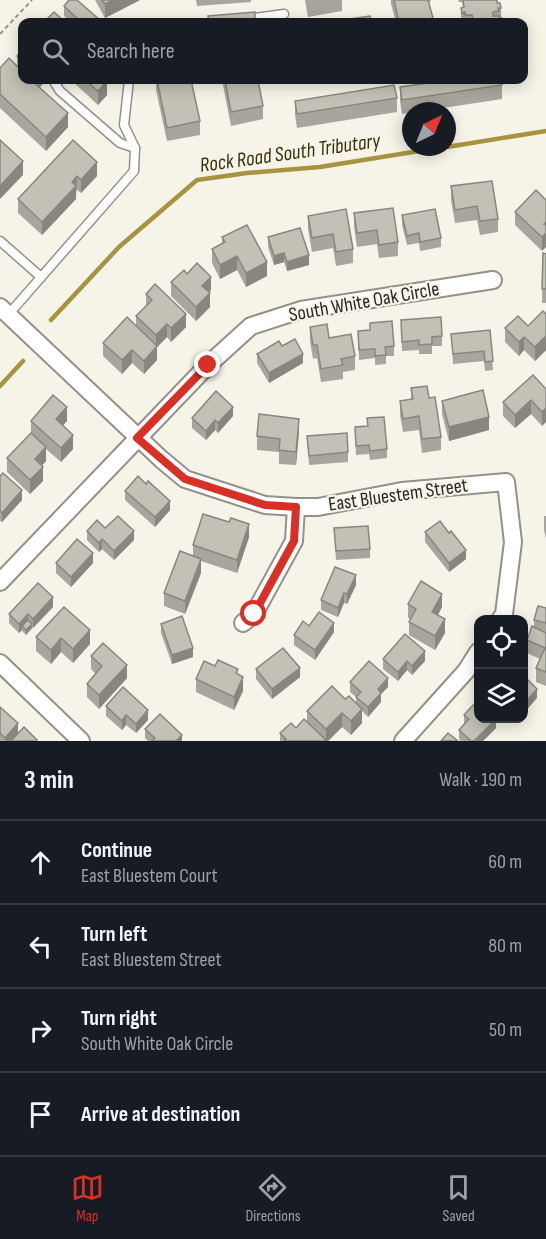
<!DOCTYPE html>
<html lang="en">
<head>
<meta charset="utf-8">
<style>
	body { margin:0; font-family:"Sofia Sans Condensed",sans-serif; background:#20242c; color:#f1f3f6 }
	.controls { position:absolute; right:18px; bottom:18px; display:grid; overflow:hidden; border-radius:12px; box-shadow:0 3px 15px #0003 }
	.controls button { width:54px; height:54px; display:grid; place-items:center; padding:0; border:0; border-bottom:2px solid #363941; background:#171b24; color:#f1f3f6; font:30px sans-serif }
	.compass { position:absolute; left:402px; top:102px; width:54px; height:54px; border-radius:50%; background:#171b24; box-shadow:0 3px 15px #0003; rotate:43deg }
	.stop { position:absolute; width:18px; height:18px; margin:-14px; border:4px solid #d93025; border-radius:50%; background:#fff }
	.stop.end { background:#d93025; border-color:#fff; box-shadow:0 2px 6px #0008 }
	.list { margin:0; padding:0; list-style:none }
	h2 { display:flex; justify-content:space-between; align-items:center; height:78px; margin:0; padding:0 24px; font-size:26px }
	h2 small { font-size:20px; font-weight:400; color:#9ea1a6 }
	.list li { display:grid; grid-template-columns:39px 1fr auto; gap:18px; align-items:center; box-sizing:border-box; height:84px; padding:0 24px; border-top:2px solid #363941 }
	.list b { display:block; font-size:22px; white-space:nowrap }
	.list p { margin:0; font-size:20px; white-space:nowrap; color:#9ea1a6 }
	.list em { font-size:20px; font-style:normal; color:#9ea1a6 }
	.icon { flex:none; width:33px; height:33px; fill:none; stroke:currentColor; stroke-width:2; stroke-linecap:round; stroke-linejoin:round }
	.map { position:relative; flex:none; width:546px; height:741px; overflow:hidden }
	.search { position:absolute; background:#171b24; box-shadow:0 3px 15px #0003; left:18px; right:18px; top:18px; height:66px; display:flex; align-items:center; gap:15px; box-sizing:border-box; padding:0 21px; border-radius:12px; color:#9ea1a6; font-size:22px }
	.sheet { height:414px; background:#171b24 }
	nav { display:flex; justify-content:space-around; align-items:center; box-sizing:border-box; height:84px; border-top:2px solid #363941; background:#171b24; font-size:16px; color:#9ea1a6 }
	nav a { display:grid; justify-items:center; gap:3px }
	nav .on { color:#d93025 }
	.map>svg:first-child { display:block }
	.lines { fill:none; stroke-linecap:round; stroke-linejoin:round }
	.stream { stroke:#a89440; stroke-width:4.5 }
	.service-casing { stroke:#949187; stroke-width:11 }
	.minor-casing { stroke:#949187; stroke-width:20 }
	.path { stroke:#97958d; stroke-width:2; stroke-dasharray:4.5 3; stroke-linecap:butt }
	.service { stroke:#fff; stroke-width:8 }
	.minor { stroke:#fff; stroke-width:16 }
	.wall { fill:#a8a59c }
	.shaded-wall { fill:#88867f }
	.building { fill:#c3c0b5; stroke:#88867f; stroke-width:1.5 }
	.route { stroke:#d93025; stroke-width:8 }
	.labels { text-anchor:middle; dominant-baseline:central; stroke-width:4.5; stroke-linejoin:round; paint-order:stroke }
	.street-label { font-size:20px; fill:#292824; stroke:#f6f3e8 }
	.water-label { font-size:21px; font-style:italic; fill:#39310c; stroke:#f6f3e8 }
</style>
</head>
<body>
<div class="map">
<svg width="546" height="741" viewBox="0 0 546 741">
	<rect width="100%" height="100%" fill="#f6f3e8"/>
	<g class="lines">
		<g class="stream">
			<path d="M447,147L546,131"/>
			<path d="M51,320L119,247L197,180L247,173L320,167L444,147"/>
			<path d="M0,386L23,361"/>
		</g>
		<g class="service-casing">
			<g id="service">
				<path d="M246,19L284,14"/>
				<path d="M53,80L60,91L120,143L135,148"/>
				<path d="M0,241L41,277"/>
				<path d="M8,315L134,171L135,148L124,125L129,80"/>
			</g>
		</g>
		<g class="minor-casing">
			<g id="minor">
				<path d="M0,307L161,459L185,479L265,505L296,507H318L402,491L506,482L513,542L504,614L500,620"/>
				<path d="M0,582L208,365L251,326L301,310L493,280"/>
				<path d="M243,623L254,614L294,541L296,507"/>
				<path d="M0,663L81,741"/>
				<path d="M403,741L466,671L478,652"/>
			</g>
		</g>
		<path class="path" d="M0,34L32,0"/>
		<use href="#service" class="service"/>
		<use href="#minor" class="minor"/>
	</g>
	<g class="wall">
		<path d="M95,0H140L105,18Z"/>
		<path d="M196,0H251V2L197,6Z"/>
		<path d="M305,0H342V11L308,17Z"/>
		<path d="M391,0H431L429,4L433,22H396L391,4Z"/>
		<path d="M458,0H497V3L501,8V18L503,22H461V8L463,7L462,2H459Z"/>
		<path d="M64,6L102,22H71L64,16Z"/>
		<path d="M22,50V80H26V82L28,83L31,80H47L40,87L68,127L46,151L0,108V68L17,65V56Z"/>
		<path d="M71,80H105L107,95L98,105Z"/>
		<path d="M156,80H192V84L200,121V135L167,141L156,90Z"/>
		<path d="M222,80H258L263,106V119L231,126Z"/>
		<path d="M502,85V99L423,111H411V113L402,114L400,101V87Z"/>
		<path d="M397,98V112L297,128L295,115V101Z"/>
		<path d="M73,140L97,176L81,193L77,190L76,191V199L42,235L18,213V199Z"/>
		<path d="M451,186L498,219V232L480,235L477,220L455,223L451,200Z"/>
		<path d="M546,200L542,251L515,225V212Z"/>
		<path d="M354,213L398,242V256L379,258L377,244L357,247L354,227Z"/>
		<path d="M402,215L441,238V247L420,251L419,243L407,245L402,225Z"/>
		<path d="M308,216L353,249V263L336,266L333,248L312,252L308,229Z"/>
		<path d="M222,237L267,276L246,287L237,270L220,279L212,263V249L222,243Z"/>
		<path d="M268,237L309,265L287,271L284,262L274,265L268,247Z"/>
		<path d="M543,253L546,254V303H542Z"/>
		<path d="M187,274L211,290L209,293L210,307L196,321L171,296V282Z"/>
		<path d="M146,294L186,327L171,342L167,337L157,347V360L144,374L132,363L122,374L103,356V343L136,326V316L146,306Z"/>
		<path d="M546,314V350L535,361L524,350L519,356L505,342V328L528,326Z"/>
		<path d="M401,320L442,336V346H432V354H419V350L402,351Z"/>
		<path d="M370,323L394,346V356H386V364L375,365V358L359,360L358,331L370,330Z"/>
		<path d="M310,327L329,338L355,356V370L343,372V379L321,382L317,358L313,359L310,341Z"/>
		<path d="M490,330L493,370L485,371L484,361L453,364L451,334Z"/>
		<path d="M282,346L303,363L269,383L257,363V354Z"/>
		<path d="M411,388L429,398L441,437V450L422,453L419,430L403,432L400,415V401L411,400Z"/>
		<path d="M546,389L542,426L531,414L515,428L503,416V402Z"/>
		<path d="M442,401L489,430L449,441L442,414Z"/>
		<path d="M233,416L218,433L215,430L206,440L192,428V418Z"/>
		<path d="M367,418L387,449V458L370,460L369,454L356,455L355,427L367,426Z"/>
		<path d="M31,421H67L63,425L73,449L61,462L46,449V461L42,466L43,481L30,494L7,472V458L31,434Z"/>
		<path d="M299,432L296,465L279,464V452L257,450V436Z"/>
		<path d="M307,436L348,452V462L309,465Z"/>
		<path d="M0,476L22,500L2,522L0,521Z"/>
		<path d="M125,491L170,510L155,527L125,500Z"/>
		<path d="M544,516H546V539L544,530Z"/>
		<path d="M105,528L134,540L114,560L102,549L99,552L87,540V531Z"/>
		<path d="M334,528L370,549V558L336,560Z"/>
		<path d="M425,532L466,559L449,572L425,542Z"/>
		<path d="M249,537L237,573L201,561V573L185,614L164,606V593L193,556V545Z"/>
		<path d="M56,563H93L71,587L56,573Z"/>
		<path d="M356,585L347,604L344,603L338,617L321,610V600Z"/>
		<path d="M408,604L442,607L438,615L445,633L435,650L409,635V622L410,619L408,618Z"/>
		<path d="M53,607L33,628L32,627V628L26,635L22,631V630L19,633L9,623V614Z"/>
		<path d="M64,607L90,644L73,663L61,652L51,664L36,651V637Z"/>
		<path d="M546,608V686L536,682V668L540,659L527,653V640L534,627V620Z"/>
		<path d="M161,624L193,657L172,664L161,633Z"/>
		<path d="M309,626L334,632L315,660L294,645V635Z"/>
		<path d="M91,656L127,678L99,709L87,697V684L96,674L91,669Z"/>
		<path d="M383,659L425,661L412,675L407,670L398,681L383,669Z"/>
		<path d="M215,666L238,674L243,691L234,710L196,692V679Z"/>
		<path d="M256,669L300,677L272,699L256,679Z"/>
		<path d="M350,682L388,687L381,694V702L368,717L362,711V723L351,735L342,727L328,741H280V733L296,728L307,722V711L345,699L356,703V697L350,692Z"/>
		<path d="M106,706L148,720L136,733L126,725L122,730L106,716Z"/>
		<path d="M0,707L18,733L37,741H0Z"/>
		<path d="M464,715L496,728L483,741H461L459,739V730L464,724Z"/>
		<path d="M145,729L182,741H148L145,738Z"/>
	</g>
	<g class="shaded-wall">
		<path d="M113,0H140L105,18V4Z"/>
		<path d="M433,18V22H422V21Z"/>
		<path d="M39,80H47L39,87Z"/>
		<path d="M107,81V95L98,105V91Z"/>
		<path d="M68,113V127L46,151V137Z"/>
		<path d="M23,161V175L0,199V186Z"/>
		<path d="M97,162V176L81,193V180Z"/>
		<path d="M77,176L76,199L42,235V222Z"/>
		<path d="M546,209V247L542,251V237Z"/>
		<path d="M284,253V262L274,265V256Z"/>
		<path d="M309,255V265L287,271V262Z"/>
		<path d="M237,256V270L220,279V265Z"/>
		<path d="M267,262V276L246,287V273Z"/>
		<path d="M211,277V290L202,299V286Z"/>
		<path d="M210,293V307L196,321V307Z"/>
		<path d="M186,314V327L171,342V328Z"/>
		<path d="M167,324V337L157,347V360L144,374V361L156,348V335Z"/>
		<path d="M546,336V350L535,361V347Z"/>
		<path d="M524,337V350L519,356V342Z"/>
		<path d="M132,350V363L122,374V360Z"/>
		<path d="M303,354V363L269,383V373Z"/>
		<path d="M531,400V414L515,428V415Z"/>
		<path d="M67,407V421L56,433V419Z"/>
		<path d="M233,407V416L218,433V423Z"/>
		<path d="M546,408V422L542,426V412Z"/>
		<path d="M489,417V430L449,441V427Z"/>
		<path d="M299,419V432L296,465V452Z"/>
		<path d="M215,420V430L206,440V431Z"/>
		<path d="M73,435V449L61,462V448Z"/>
		<path d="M46,447V461L35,473V459Z"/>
		<path d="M43,467V481L30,494V480Z"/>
		<path d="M22,490V500L2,522V513Z"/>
		<path d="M170,501V510L155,527V517Z"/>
		<path d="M249,524V537L237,573V560Z"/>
		<path d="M134,531V540L114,560V551Z"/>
		<path d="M102,539V549L99,552V543Z"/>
		<path d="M466,550V559L449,572V563Z"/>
		<path d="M93,553V563L71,587V577Z"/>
		<path d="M201,559V573L185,614V601Z"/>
		<path d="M356,575V585L347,604V594Z"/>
		<path d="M344,593V603L338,617V608Z"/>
		<path d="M442,594V607L432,625V612Z"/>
		<path d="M53,597V607L33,628V619Z"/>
		<path d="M28,614V623L22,626V630L19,633V624Z"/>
		<path d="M445,619V633L435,650V636Z"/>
		<path d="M334,623V632L315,660V650Z"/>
		<path d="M32,624V628L26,635V630Z"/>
		<path d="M90,630V644L73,663V649Z"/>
		<path d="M61,638V652L51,664V650Z"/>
		<path d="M193,648V657L172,664V655Z"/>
		<path d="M425,651V661L412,675V666Z"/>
		<path d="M407,661V670L398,681V672Z"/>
		<path d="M127,665V678L99,709V695Z"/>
		<path d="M300,668V677L272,699V689Z"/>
		<path d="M243,677V691L234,710V697Z"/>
		<path d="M388,678V687L381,694V702L368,717V707L378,689Z"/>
		<path d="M537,689V698L524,713V704Z"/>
		<path d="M362,709V723L351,735V721Z"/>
		<path d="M148,710V720L136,733V724Z"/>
		<path d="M342,713V727L328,741H326V729Z"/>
		<path d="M126,715V725L122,730V721Z"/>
		<path d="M496,719V728L483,741H474Z"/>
		<path d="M18,723V737L15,741H5V738Z"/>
		<path d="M182,735V741H176Z"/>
	</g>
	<g class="building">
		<path d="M69,0H77L102,22H81L64,6Z"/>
		<path d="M102,0H113L105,4Z"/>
		<path d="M394,0H428L433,18L422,21L426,22H399Z"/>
		<path d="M463,0H497V3H500L501,8H498L499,11L493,12V16H499V18H502L503,22H466V20L473,19L472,15H465V12L462,13L461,8L464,7Z"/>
		<path d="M54,12L65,22H44Z"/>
		<path d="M255,12V22H209L208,16Z"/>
		<path d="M370,16L372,22H329Z"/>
		<path d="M22,50V62L17,56Z"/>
		<path d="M9,58L22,71V80H24L28,83L31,80L68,113L46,137L0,94V68Z"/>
		<path d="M85,80H105L107,81L98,91Z"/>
		<path d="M157,80H191L200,121L167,128Z"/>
		<path d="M225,80H258L263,106L231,112Z"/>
		<path d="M450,80H501L502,85L402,100L400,87Z"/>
		<path d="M394,85L397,98L297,114L295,101Z"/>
		<path d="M0,140L23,161L0,186Z"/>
		<path d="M73,140L97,162L81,180L77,176L72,182L76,186L42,222L18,199Z"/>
		<path d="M492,181L498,219L480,221L477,206L455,210L451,186Z"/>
		<path d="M536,190L546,200V222L544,224L546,225V233L542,237L515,212Z"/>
		<path d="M393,208L398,242L379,245L377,230L357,233L354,213Z"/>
		<path d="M346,209L353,249L336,252L333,234L312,238L308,216Z"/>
		<path d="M435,209L441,238L420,242L419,233L407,236L402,215Z"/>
		<path d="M247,225L267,262L246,273L237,256L220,265L212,249L225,242L222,237Z"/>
		<path d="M300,228L309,255L287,262L284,253L274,256L268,237Z"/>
		<path d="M543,253L546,254V289H542Z"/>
		<path d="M197,263L211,277L202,286L210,293L196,307L171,282L184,270L187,274Z"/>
		<path d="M155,284L186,314L171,328L167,324L156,335L136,316L152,300L146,294Z"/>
		<path d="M543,311L546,314V336L535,347L524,337L519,342L505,328L518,316L528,326Z"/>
		<path d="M127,317L157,346L144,361L132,350L122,360L103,343Z"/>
		<path d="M441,317L442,336L432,337V344L419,345V340L402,342L401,320Z"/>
		<path d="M392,321L394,346L385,347L386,355L375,356V349L359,350L358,331L370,330V323Z"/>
		<path d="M327,324L329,338L351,334L355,356L341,359L343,365L321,369L317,345H313L310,327Z"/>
		<path d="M490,330L493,361L485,362L484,351L453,354L451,334Z"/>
		<path d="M295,339L303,354L269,373L257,354L279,341L282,346Z"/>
		<path d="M533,375L546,389V408L542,412L531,400L515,415L503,402Z"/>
		<path d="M427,386L429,398L435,397L441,437L422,439L419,416L403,419L400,401L413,399L411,388Z"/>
		<path d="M483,390L489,417L449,427L442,401Z"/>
		<path d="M216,391L233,407L218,423L215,420L206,431L192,418Z"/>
		<path d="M53,395L67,407L56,419L73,435L61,448L31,421Z"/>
		<path d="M259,414L299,419L296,452L279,450L280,439L257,436Z"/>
		<path d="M384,417L387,449L370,451L369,445L356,446L355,427L368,426L367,418Z"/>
		<path d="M31,433L46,447L35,459L43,467L30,480L7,458Z"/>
		<path d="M347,433L348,452L309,456L307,436Z"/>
		<path d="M3,473L22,490L2,513L0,511V476Z"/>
		<path d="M138,476L146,484L148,481L170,501L155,517L125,491Z"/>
		<path d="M203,514L229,522L231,518L249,524L237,560L193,545Z"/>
		<path d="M118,516L134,531L114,551L102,539L99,543L87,531L97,520L105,528Z"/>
		<path d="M440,521L449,533L451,531L466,550L449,563L425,532Z"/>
		<path d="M368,526L370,549L336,551L334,528Z"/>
		<path d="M77,539L93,553L71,577L56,563Z"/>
		<path d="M180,551L201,559L185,601L164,593Z"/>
		<path d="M335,567L356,575L347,594L344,593L338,608L321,600Z"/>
		<path d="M421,581L442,594L432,612L445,619L435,636L409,622L416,609L408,604Z"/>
		<path d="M38,583L53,597L33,619L28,614L19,624L9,614Z"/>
		<path d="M538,606L546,608V623L534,620Z"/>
		<path d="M64,607L90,630L73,649L61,638L51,650L36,637Z"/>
		<path d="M319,612L334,623L315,650L294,635L303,621L309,626Z"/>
		<path d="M182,616L193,648L172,655L161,624Z"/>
		<path d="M28,620L32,624L26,630L22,626Z"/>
		<path d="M532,626L546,633V672L536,668L545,648L527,640Z"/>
		<path d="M405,634L425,651L412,666L407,661L398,672L383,659Z"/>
		<path d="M103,643L127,665L99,695L87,684L102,666L91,656Z"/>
		<path d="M283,648L300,668L272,689L256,669Z"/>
		<path d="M218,660L238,669L236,673L243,677L234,697L196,679L204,661L215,666Z"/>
		<path d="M369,661L388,678L378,689L381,693L368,707L356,697L361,692L350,682Z"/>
		<path d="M524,676L537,689L524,704Z"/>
		<path d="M332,686L345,699L349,696L362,709L351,721L342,713L326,729L307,711Z"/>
		<path d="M123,687L148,710L136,724L126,715L122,721L106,706Z"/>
		<path d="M477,701L478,702V718L496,719L474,741H471L459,730L469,719L464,715Z"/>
		<path d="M0,707L18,723L5,738L0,733Z"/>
		<path d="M160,714L182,735L176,741H152L155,738L145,729Z"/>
		<path d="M304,719L327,741H284L286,739L280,733L291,723L296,728Z"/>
		<path d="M24,727L37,740L36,741H11Z"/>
		<path d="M448,733L458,741H441Z"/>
	</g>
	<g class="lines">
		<path class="route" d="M208,365L137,438L185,479L265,505L296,507L294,541L254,614"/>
	</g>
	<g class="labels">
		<g class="street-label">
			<text transform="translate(364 302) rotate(-10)">South White Oak Circle</text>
			<text transform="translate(398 495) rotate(-8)">East Bluestem Street</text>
		</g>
		<g class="water-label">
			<text transform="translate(290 153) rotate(-8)">Rock Road South Tributary</text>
		</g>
	</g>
</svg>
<div class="controls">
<button><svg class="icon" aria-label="locate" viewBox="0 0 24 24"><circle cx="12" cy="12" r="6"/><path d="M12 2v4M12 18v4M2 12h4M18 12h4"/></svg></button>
<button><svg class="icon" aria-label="layers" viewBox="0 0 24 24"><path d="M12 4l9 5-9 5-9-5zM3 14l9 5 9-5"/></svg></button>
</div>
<svg class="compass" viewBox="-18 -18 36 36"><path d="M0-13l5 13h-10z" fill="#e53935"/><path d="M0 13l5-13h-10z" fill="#9ea1a6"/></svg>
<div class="stop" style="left:254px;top:614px"></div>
<div class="stop end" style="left:208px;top:365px"></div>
<div class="search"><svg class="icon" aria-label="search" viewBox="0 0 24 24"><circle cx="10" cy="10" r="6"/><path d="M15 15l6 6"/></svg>Search here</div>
</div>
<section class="sheet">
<h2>3 min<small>Walk · 190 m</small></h2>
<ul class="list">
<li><svg class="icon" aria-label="ahead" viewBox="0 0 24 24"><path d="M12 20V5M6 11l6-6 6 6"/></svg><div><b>Continue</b><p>East Bluestem Court</p></div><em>60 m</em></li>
<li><svg class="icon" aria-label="left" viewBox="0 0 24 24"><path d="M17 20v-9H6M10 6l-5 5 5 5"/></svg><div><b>Turn left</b><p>East Bluestem Street</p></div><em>80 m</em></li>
<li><svg class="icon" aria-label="right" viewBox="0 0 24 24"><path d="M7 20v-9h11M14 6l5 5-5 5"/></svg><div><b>Turn right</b><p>South White Oak Circle</p></div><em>50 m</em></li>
<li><svg class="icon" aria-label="arrive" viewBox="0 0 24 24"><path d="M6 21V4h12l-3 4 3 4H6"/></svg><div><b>Arrive at destination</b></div></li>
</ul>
</section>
<nav>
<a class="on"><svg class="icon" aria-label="map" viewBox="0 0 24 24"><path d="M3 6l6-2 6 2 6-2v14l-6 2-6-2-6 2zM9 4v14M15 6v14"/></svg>Map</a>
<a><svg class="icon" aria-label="directions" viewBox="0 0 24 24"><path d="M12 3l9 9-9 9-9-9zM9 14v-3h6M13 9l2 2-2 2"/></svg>Directions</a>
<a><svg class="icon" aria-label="saved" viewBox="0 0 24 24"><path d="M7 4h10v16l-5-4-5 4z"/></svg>Saved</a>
</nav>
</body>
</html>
